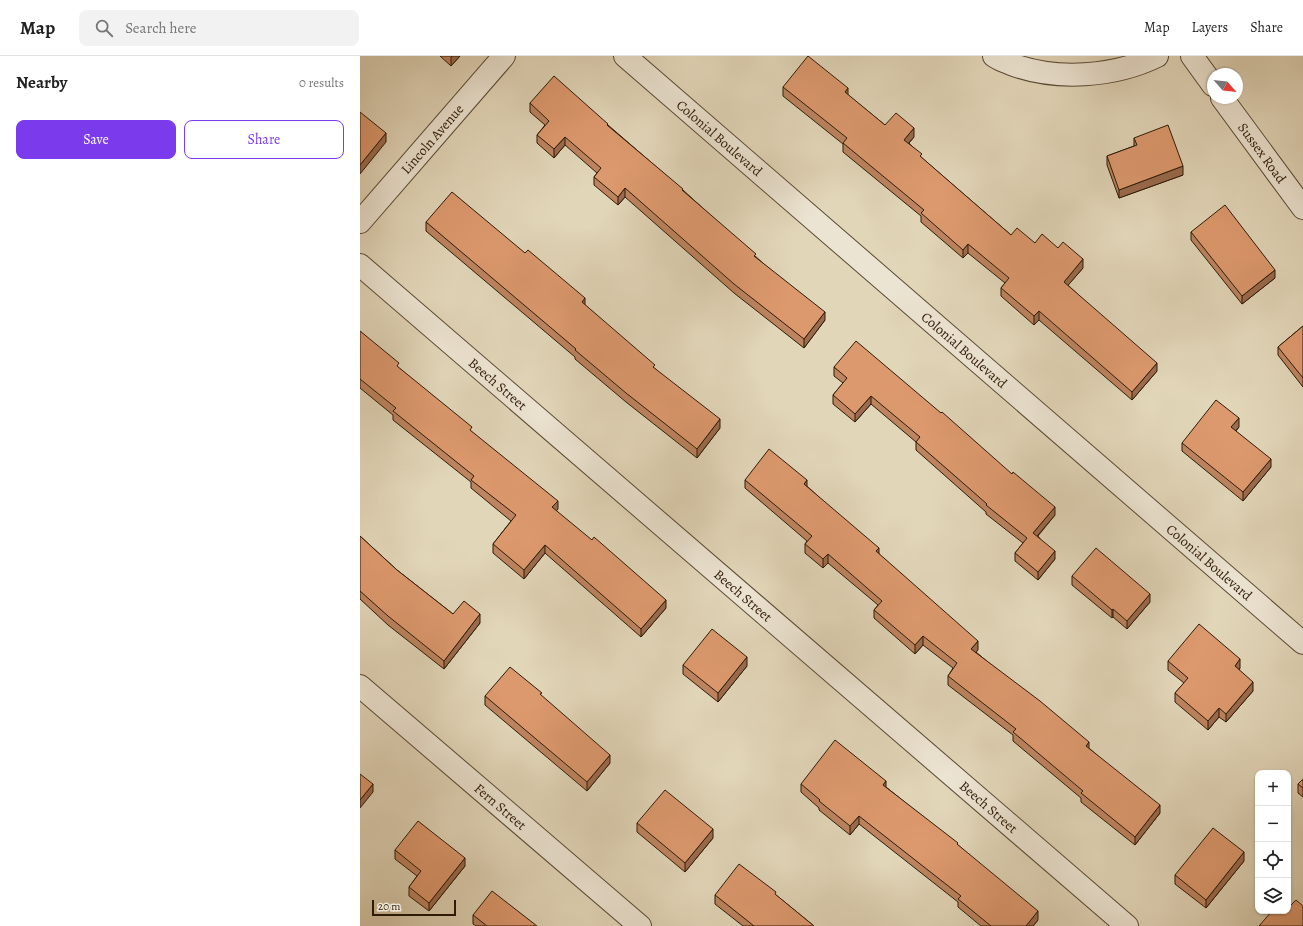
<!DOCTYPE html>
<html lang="en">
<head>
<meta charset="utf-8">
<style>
	body { margin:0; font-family:Alegreya,serif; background:#f2f2f2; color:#222 }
	.controls { position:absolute; right:12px; bottom:12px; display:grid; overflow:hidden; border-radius:8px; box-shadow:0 1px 3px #0004 }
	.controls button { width:36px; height:36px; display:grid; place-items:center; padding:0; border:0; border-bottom:1px solid #e0e0e0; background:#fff; color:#222; font:20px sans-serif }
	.compass { position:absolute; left:847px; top:12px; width:36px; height:36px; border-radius:50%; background:#fff; box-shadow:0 1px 3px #0004; rotate:117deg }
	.scale { position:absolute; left:12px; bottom:10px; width:84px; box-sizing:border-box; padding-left:4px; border:2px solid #2d1a07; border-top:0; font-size:11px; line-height:14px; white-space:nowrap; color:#2d1a07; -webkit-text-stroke:3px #ece4d2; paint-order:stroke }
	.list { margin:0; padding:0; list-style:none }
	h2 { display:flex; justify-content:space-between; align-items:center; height:52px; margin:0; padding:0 16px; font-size:17px }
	h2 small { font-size:13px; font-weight:400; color:#767676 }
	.actions { display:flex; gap:8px; padding:12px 16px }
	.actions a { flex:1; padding:9px 0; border:1px solid #7c3aed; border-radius:8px; text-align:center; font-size:14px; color:#7c3aed }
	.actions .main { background:#7c3aed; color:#fff }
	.icon { flex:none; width:22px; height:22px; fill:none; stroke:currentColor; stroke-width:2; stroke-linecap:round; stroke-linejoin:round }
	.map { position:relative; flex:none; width:943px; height:870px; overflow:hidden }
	header { display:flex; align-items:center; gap:24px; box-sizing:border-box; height:56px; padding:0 20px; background:#fff; border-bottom:1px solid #e0e0e0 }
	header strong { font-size:19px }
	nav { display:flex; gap:22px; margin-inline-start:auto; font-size:14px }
	.search { width:280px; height:36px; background:#f2f2f2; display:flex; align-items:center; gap:10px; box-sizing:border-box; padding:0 14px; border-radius:8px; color:#767676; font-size:15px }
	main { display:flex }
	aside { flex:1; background:#fff }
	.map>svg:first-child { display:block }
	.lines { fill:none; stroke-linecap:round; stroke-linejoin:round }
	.minor-casing { stroke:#5a4934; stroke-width:24 }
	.minor { stroke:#ece4d2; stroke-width:22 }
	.wall { fill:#be845f; stroke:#2d1a07 }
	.shaded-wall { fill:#9b6b4d; stroke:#2d1a07 }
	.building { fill:#dd996e; stroke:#2d1a07 }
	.labels { text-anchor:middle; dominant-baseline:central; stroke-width:3; stroke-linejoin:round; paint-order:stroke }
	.street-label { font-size:14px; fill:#2d1a07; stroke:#ece4d2 }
</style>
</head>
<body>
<header>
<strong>Map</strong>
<div class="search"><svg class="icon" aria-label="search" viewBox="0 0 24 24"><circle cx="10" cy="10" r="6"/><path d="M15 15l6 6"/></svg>Search here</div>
<nav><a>Map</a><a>Layers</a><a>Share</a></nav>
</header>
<main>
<aside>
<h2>Nearby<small>0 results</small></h2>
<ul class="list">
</ul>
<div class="actions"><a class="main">Save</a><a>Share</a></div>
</aside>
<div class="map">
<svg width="943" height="870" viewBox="0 0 943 870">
	<rect width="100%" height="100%" fill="#e2d6b9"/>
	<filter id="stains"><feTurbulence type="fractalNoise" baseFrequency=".005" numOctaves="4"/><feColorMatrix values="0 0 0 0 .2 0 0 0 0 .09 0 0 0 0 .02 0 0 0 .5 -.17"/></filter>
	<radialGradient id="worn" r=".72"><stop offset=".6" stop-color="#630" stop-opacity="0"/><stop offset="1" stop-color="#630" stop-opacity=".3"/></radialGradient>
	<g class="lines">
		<g class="minor-casing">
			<g id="minor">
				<path id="s1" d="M265,0L943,587"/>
				<path d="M634,0C639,4 645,5 651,8C696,25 754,21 797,0"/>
				<path d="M832,0L853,29"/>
				<path id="s2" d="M862,42L943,152"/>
				<path id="s3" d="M0,166L144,0"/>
				<path id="s4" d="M0,209L767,870"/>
				<path id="s5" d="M0,630L280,870"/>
			</g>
		</g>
		<use href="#minor" class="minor"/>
	</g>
	<g class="wall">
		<path d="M80,0H100L91,10Z"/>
		<path d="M423,31L488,39L525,69L554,81L549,87L562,102L651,179L675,187L723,212L708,229L797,315L772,344L679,264L674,269L641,240V232L645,227L608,197L603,202L561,166V160L483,96V88L423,40Z"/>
		<path d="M170,47L248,69L323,134L465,264L444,292L374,237L265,141L258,149L234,129V121L237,117L205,89L194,102L177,87V79L185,69L170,56Z"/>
		<path d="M774,82L823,119L759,142L747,109V100L774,90Z"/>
		<path d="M66,166L225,249L360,372L337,402L266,346L215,303V301L66,175Z"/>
		<path d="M831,176L915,222L882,248L831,184Z"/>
		<path d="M943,270V331L918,299V291Z"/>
		<path d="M0,275L39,312L112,376L198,453L196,455L306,552L281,581L185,497L164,523L133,497V488L151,465L111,432V426L33,364V359L0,332Z"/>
		<path d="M474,311L695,459L678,480L695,503L678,524L655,505V497L663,487L626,458V456L556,394V386L511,348L495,366L473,348V339L483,327L474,320Z"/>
		<path d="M879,371L876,375L911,411L883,445L822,395V387Z"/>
		<path d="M385,424L447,430L519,498L618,594L616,596L729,692L800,757L775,789L721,746V742L653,685V679L588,629V620L593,612L563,589L555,598L514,562V554L518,549L468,507L463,512L445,497V488L447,485L385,432Z"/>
		<path d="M0,480L37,514L93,558L120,567L84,613L28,569L0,543Z"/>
		<path d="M712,520L790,546L767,573L753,561L752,562L712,529Z"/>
		<path d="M808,605L880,612L879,614L893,635L866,666L859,661L848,674L815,646V637L824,627L808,614Z"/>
		<path d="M323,609L387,610L358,646L323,618Z"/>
		<path d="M125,640L250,707L227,735L125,649Z"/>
		<path d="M943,723V741L938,737V728Z"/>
		<path d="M441,728L526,731L598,789L678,864L673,870H621L598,851V846L499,768L490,779L459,754V752L441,736Z"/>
		<path d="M277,767L353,782L325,816L277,776Z"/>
		<path d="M35,794L105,810L69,855L49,840V831L57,820L35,803Z"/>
		<path d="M884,805L846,852L815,828V819Z"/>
		<path d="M355,839H416L454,870H383L355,848Z"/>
		<path d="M113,859L177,870H116L113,868Z"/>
	</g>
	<g class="shaded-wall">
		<path d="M92,0H100L91,10V1Z"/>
		<path d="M488,32V41L485,36Z"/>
		<path d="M554,72V81L544,92V84Z"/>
		<path d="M26,77V86L0,118V109Z"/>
		<path d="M205,81V89L194,102V93Z"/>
		<path d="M823,110V119L759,142V134Z"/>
		<path d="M265,132V141L258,149V141Z"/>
		<path d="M608,188V197L603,202V194Z"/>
		<path d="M723,203V212L704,234V226Z"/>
		<path d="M915,214V222L882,248V240Z"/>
		<path d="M225,242V251L222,246Z"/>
		<path d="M679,255V264L674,269V260Z"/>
		<path d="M465,256V264L444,292V283Z"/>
		<path d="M797,307V315L772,344V336Z"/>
		<path d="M511,340V348L495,366V358Z"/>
		<path d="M879,362V371L871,380V371Z"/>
		<path d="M360,363V372L337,402V393Z"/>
		<path d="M911,403V411L883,445V436Z"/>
		<path d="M447,424V433L444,428Z"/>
		<path d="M198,445V453L192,460V451Z"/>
		<path d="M695,451V459L673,485V477Z"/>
		<path d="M185,489V497L164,523V514Z"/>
		<path d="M519,492V500L516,495Z"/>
		<path d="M695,495V503L678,524V516Z"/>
		<path d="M468,498V507L463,512V503Z"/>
		<path d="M790,538V546L767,573V565Z"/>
		<path d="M306,544V552L281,581V573Z"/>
		<path d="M753,553V561L752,562V554Z"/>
		<path d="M120,558V567L84,613V605Z"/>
		<path d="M563,580V589L555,598V589Z"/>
		<path d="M618,585V594L611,602V593Z"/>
		<path d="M387,601V610L358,646V637Z"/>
		<path d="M880,603V612L875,619V610Z"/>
		<path d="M893,626V635L866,666V658Z"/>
		<path d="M859,652V661L848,674V665Z"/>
		<path d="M729,686V695L726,690Z"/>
		<path d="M250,699V707L227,735V726Z"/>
		<path d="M526,725V734L523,729Z"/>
		<path d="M13,728V736L0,752V744Z"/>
		<path d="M800,749V757L775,789V781Z"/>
		<path d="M499,760V768L490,779V770Z"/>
		<path d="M353,773V782L325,816V807Z"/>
		<path d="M884,796V805L846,852V844Z"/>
		<path d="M105,802V810L69,855V847Z"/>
		<path d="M678,855V864L673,870H666Z"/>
	</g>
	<g class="building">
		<path d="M448,0L488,32L485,36L525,69L536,57L554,72L544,84L562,98L560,100L651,179L657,172L675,187L682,178L698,192L703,186L723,203L704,226L797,307L772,336L679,255L674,260L641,232L649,222L608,188L603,194L561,157L564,154L483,87L487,82L423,31Z"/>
		<path d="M194,20L248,68L247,69L323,133L322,134L396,198L394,200L465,256L444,283L374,228L265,132L258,141L234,121L241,112L205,81L194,93L177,79L189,65L170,47Z"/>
		<path d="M0,56L26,77L0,109Z"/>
		<path d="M808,69L823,110L759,134L747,100L777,89L774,82Z"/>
		<path d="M92,136L165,197L168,194L225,242L222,246L295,309L293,311L360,363L337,393L266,337L215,294L216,293L66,166Z"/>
		<path d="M865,149L915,214L882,240L831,176Z"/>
		<path d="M943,270V322L918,291Z"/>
		<path d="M0,275L39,307L37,310L112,371L110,374L198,445L192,451L232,484L234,481L306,544L281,573L185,489L164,514L133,488L156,459L111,424L114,420L33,355L36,352L0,323Z"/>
		<path d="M496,285L581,357L582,356L652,418L653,416L695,451L673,477L695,495L678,516L655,497L667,482L626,449L627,448L556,386L560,381L511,340L495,358L473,339L487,322L474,311Z"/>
		<path d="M856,344L879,362L871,371L911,403L883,436L822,387Z"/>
		<path d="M409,393L447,424L444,428L519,492L516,495L618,585L611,593L680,645L729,686L726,690L800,749L775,781L721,737L723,735L653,676L656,673L588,620L597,607L563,580L555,589L514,554L522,545L468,498L463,503L445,488L452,480L385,424Z"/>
		<path d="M0,480L37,514L93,558L104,545L120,558L84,605L28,560L0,535Z"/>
		<path d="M736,492L790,538L767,565L753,553L752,554L712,520Z"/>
		<path d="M839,568L880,603L875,610L893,626L866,658L859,652L848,665L815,637L828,622L808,605Z"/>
		<path d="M352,573L387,601L358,637L323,609Z"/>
		<path d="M150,611L182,637L180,638L250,699L227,726L125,640Z"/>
		<path d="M475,684L526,725L523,729L598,787L597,788L678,855L666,870H631L598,843L601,840L499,760L490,770L459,745L460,744L441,728Z"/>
		<path d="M0,718L13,728L0,744Z"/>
		<path d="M943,723V732L938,728Z"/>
		<path d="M305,734L353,773L325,807L277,767Z"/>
		<path d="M58,765L105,802L69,847L49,831L61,815L35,794Z"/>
		<path d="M853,772L884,796L846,844L815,819Z"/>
		<path d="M379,808L416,836L415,838L454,870H394L355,839Z"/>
		<path d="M132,835L177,870H127L113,859Z"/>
		<path d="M936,844L943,850V870H899L912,855H928V850L929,851Z"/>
	</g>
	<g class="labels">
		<g class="street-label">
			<text stroke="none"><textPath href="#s1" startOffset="125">Colonial Boulevard</textPath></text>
			<text stroke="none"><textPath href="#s3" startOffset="110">Lincoln Avenue</textPath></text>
			<text stroke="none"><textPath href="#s2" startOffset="68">Sussex Road</textPath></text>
			<text stroke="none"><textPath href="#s1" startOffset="449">Colonial Boulevard</textPath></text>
			<text stroke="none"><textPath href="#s4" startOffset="182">Beech Street</textPath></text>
			<text stroke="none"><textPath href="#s1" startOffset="773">Colonial Boulevard</textPath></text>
			<text stroke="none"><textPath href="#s4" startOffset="506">Beech Street</textPath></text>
			<text stroke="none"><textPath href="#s5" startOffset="185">Fern Street</textPath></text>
			<text stroke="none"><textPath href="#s4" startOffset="830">Beech Street</textPath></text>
		</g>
	</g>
	<rect width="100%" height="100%" filter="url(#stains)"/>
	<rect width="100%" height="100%" fill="url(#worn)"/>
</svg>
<div class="controls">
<button>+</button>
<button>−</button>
<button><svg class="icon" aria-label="locate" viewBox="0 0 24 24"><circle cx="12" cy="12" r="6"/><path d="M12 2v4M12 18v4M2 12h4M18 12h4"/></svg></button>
<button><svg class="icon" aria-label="layers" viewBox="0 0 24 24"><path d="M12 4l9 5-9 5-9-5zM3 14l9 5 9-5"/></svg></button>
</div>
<svg class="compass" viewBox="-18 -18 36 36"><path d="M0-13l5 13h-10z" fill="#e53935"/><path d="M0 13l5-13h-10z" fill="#767676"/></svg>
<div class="scale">20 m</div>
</div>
</main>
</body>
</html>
